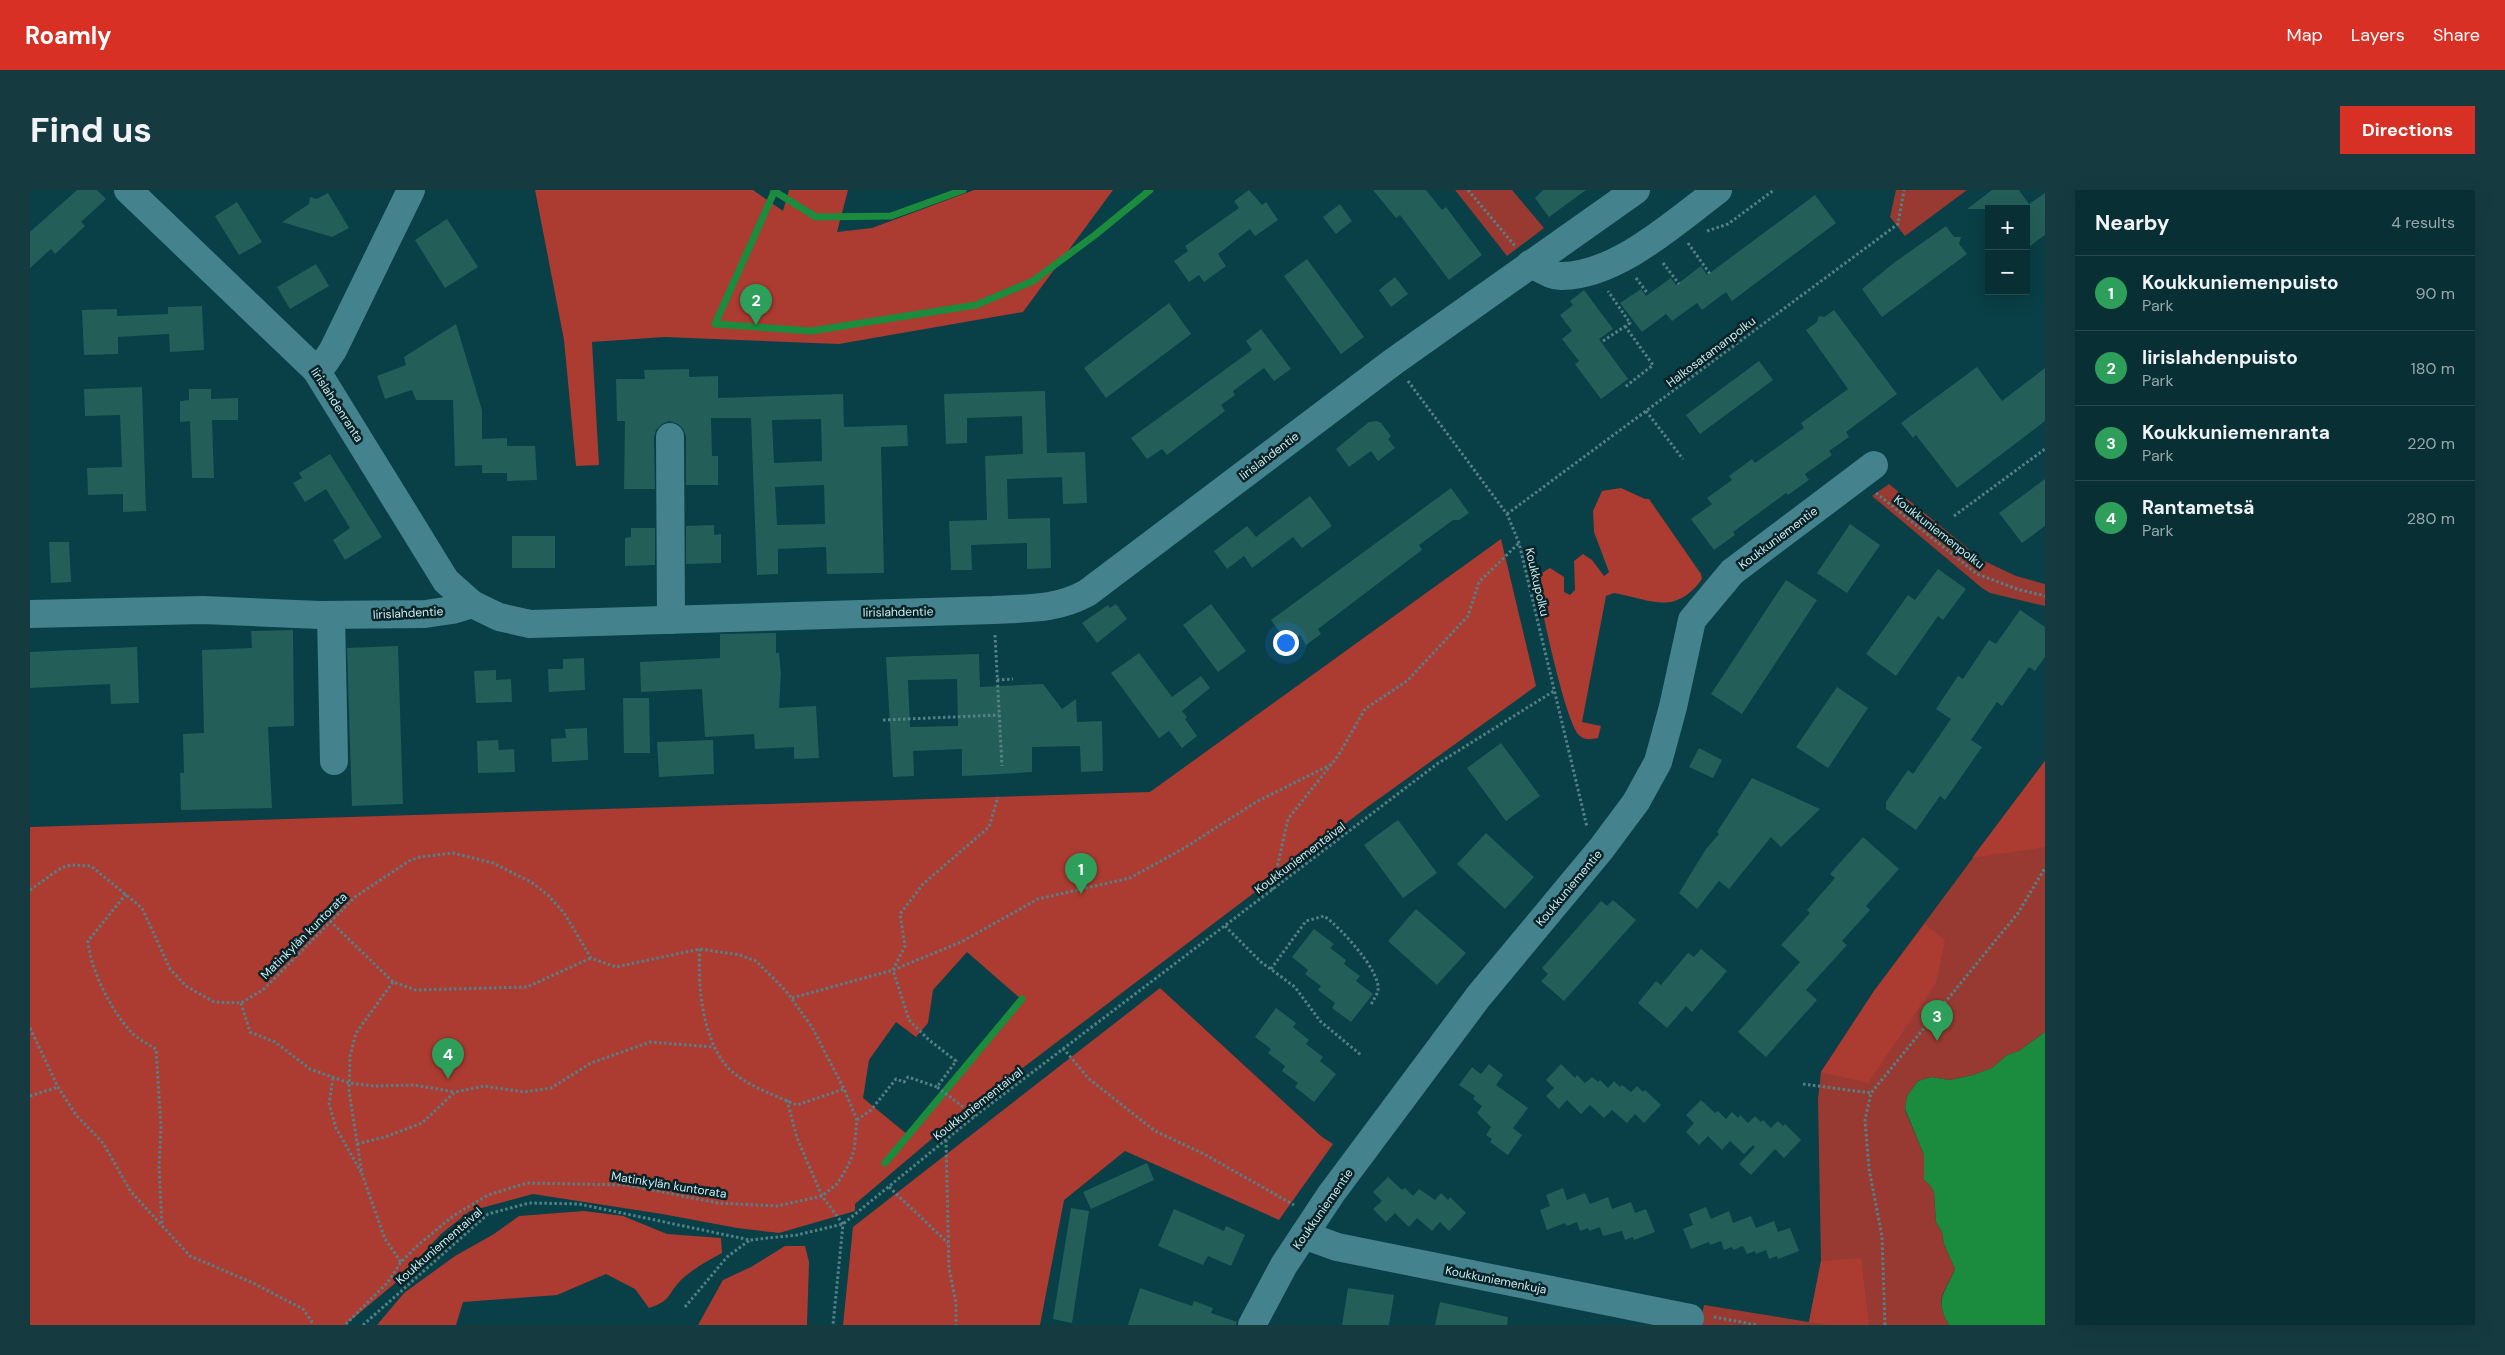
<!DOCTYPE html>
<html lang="en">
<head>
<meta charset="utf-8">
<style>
	body { margin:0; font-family:"DM Sans",sans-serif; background:#153b40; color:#f1f3f6 }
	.controls { position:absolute; right:15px; top:15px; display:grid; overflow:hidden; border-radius:0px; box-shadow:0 5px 20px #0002 }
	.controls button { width:45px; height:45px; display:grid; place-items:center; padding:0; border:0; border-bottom:1px solid #284a4f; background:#072f34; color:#f1f3f6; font:25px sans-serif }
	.you { position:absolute; left:1255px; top:452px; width:18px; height:18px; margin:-12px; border:4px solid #fff; border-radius:50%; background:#1a73e8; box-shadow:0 0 0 8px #1a73e833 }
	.badge { display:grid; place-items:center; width:32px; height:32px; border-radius:50%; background:#d93025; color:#fff; font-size:16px; font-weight:700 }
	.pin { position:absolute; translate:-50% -41px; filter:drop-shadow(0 1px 2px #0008) }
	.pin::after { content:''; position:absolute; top:26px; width:18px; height:15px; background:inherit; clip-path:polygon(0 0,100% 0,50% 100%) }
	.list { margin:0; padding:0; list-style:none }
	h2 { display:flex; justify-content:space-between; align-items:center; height:65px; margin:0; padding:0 20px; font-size:21px }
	h2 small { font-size:16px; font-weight:400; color:#98a9ac }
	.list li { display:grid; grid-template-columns:32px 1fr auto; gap:15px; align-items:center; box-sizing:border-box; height:75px; padding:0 20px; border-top:1px solid #284a4f }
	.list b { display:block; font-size:19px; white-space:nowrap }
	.list p { margin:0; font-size:16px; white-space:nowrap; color:#98a9ac }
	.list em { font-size:16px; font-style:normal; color:#98a9ac }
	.map { position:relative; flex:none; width:2015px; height:1135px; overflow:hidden; border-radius:0px }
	header { display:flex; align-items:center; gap:30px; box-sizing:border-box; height:70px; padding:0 25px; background:#d93025; color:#fff }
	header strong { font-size:24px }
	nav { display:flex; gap:28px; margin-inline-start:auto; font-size:18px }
	.intro { display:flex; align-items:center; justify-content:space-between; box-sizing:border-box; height:120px; padding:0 30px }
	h1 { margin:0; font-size:35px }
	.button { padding:12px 22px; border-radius:0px; background:#d93025; color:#fff; font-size:18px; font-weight:700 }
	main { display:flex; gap:30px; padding:0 30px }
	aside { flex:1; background:#072f34; border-radius:0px; box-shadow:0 5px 20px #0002 }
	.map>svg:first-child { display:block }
	.green { fill:#983a31 }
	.forest { fill:#ac3b32; fill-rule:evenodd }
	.water { fill:#1b8b3d }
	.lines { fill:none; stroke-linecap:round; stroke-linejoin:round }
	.stream { stroke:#1b8b3d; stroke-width:7 }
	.building { fill:#245e59; fill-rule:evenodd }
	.path { stroke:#548187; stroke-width:3; stroke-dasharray:2.5 2.5; stroke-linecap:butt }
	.minor { stroke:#44838d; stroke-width:28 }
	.labels { text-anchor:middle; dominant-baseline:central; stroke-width:5; stroke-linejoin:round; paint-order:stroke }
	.street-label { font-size:12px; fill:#ccebf0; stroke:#072327 }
</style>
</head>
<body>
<header>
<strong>Roamly</strong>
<nav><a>Map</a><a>Layers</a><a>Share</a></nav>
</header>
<div class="intro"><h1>Find us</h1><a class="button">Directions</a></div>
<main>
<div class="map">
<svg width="2015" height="1135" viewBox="0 0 2015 1135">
	<rect width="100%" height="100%" fill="#093f46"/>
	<g class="green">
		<path d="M1425,0H1482L1514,38L1477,66Z"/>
		<path d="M1866,0H1937L1875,46L1860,27Z"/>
		<path d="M1859,294L1952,370L1986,386L2015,394V416L1960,403L1952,398L1842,306Z"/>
		<path d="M2015,571V842L1989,861L1977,865L1962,878L1943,885L1920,890L1901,887L1888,891L1877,906L1875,920L1894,965V990L1900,995L1904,1002L1906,1032L1912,1042L1914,1054L1925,1079C1915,1103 1903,1108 1919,1135H1670L1674,1115L1779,1132L1791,1071L1788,909L1791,882L1844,801Z"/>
	</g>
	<g class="forest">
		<path d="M505,0H723L753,21L759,0H818L807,42L842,38L944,0H1083L993,122L809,154L634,147L562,152L569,275L546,276L534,150Z"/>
		<path d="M1591,298L1615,309H1619L1671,384L1672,389C1645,426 1622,410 1584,403L1576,406L1552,532L1571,536L1568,548C1561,549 1556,551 1550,546C1536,536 1512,419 1507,395L1510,384L1520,378L1534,387V402L1540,405L1545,400L1544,371L1553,364L1562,370L1574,386L1579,382L1564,342L1563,321L1572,301Z"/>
		<path d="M1471,349L1506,496L1336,618L924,930L825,1014V1021L749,1043L707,1038L632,1024L503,1004L440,1021L411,1044L369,1090L315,1135H0V637L1120,602ZM937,762L991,809L878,945L833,908L839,870L866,832L886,847L898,833L903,800Z"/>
		<path d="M2015,571V657L1942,668Z"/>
		<path d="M1895,734L1915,751L1906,793L1838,893L1791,882L1844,801Z"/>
		<path d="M1130,798L1292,947L1303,954L1249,1030L1095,961L1034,1010L1010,1135H813L823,1037Z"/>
		<path d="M554,1021L593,1026L637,1044L691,1048L692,1063C677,1071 663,1079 651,1090C636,1106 642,1110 619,1118L605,1099L576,1084L527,1105L433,1112L426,1135H347L374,1103L425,1066L464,1044L489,1026Z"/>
		<path d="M755,1056H775L779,1072L777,1135H668L693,1090L721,1077Z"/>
		<path d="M1831,1068L1839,1135H1799L1779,1132L1791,1071Z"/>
	</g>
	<path class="water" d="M2015,842V1135H1919C1903,1108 1916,1103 1925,1079L1914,1054L1912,1042L1906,1032L1904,1002L1900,995L1894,990V965L1875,919L1877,906L1888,891L1901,887L1920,890L1943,885L1962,878L1977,865L1989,861Z"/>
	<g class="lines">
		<g class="stream">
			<path d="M745,0L685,134L781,141L946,115L1003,91L1065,45L1120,0"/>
			<path d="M744,1L786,27L861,26L933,0"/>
			<path d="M855,973L992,809"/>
		</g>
	</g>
	<g class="building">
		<path d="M47,0H67L76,9L51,32L55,36L25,64L21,59L0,78V42Z"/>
		<path d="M1219,0L1232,15L1236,12L1248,30L1225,46L1220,39L1188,64L1196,76L1174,92L1169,85L1159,92L1144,71L1158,61L1155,56L1209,18L1204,11Z"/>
		<path d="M1343,0H1396L1412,20L1416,17L1452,65L1419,90L1370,25L1366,28Z"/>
		<path d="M1513,0H1556L1519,27L1505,8Z"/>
		<path d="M1962,0H1989L1999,14L2015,3V45L1996,59V19H1937Z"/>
		<path d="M298,3L319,38L302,47L252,32L279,14L280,7L287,9Z"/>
		<path d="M1785,5L1806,33L1702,111L1696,102L1672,120L1667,113L1642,131L1636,124L1612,142L1590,113L1611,99L1616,106L1641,88L1646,95L1671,76L1677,85Z"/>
		<path d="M207,12L232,52L209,65L185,26Z"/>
		<path d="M1310,14L1322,31L1306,44L1293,27Z"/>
		<path d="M417,29L448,77L415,98L385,50Z"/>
		<path d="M1916,36L1924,47H1931L1929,54L1937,64L1852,127L1832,99L1865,72Z"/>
		<path d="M1277,69L1334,147L1311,164L1254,86Z"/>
		<path d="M286,74L299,96L260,119L247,97Z"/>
		<path d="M1365,87L1378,104L1361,117L1349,100Z"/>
		<path d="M1554,100L1583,139L1569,149L1598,189L1571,209L1545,174L1549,171L1532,149L1542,141L1530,125L1543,115L1540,111Z"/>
		<path d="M1139,113L1161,144L1076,208L1054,178Z"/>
		<path d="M172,116L174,160L140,162L139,144L88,147V164L54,165L52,120L87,119V126L138,124V117Z"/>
		<path d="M1804,120L1867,204L1816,242L1819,247L1799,261L1802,265L1775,284L1779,290L1758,305L1756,303L1703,342L1705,345L1684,360L1661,329L1682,314L1677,308L1702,290L1699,286L1722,269L1725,273L1774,238L1771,233L1818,199L1776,140L1787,132L1789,126L1794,127Z"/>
		<path d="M426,134L452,220V249L477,248V256H505L507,290L477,291V283H452V275L425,276L423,210H386L382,200L355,209L347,186L376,175L374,167Z"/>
		<path d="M1231,139L1261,179L1244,191L1234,178L1203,201L1205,205L1191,215L1195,221L1137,265L1132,259L1117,269L1101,248L1222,160L1216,151Z"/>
		<path d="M1729,171L1743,190L1670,244L1656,225Z"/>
		<path d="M1947,177L1972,211L2015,178V231L1927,298L1886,245L1883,248L1871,233Z"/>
		<path d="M659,179V187L688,186V208L813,204L814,237L877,235L878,256L851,257L854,383L797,384L796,357L748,359V384L727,385L721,228H681L682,266H688V295H656V246L653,239L648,234L639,231L632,234L626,240L624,247L625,299H594L595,231H587L586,189H615L614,180ZM791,229L792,271L744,273L742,230ZM794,295L795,334L747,335L745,297Z"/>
		<path d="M112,197L116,321L93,322V304L58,305L57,278L92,277L90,225L55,226L54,199Z"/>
		<path d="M159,199H181V209L208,208V230H182L184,288H162L160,231L150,232V211L159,210Z"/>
		<path d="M1015,201L1017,263L1055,262L1057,313L1033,314L1032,287L977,289L978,329L1020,328L1021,378L997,379V353L941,355L942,380H921L919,331L957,330L955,266L993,264L992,226L937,228V253L916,254L914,204Z"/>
		<path d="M1347,231L1351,233L1361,246L1358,249L1365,258L1348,271L1341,261L1319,277L1306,259L1339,232Z"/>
		<path d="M300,264L352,347L315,370L303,350L320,338L296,299L275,312L263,293L272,288L269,283Z"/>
		<path d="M2015,289V336L1992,353L1969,323Z"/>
		<path d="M1421,298L1439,323L1429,330H1423L1389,355L1392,360L1288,439L1291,444L1276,455L1270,445L1258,454L1241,430Z"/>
		<path d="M1280,306L1302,336L1272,358L1263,347L1222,378L1214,366L1197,379L1184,361L1217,336L1226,347Z"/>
		<path d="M1820,334L1850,355L1817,403L1787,383Z"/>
		<path d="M684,335V345L691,344V373L656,374V336Z"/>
		<path d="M601,338H625V375L595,376V348L601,347Z"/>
		<rect x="482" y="346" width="43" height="32"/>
		<path d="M19,352H39L41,392L21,393Z"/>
		<path d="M1908,379L1936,399L1913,430L1908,426L1866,486L1836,464L1878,405L1885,410Z"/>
		<path d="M1756,390L1787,410L1712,524L1681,504Z"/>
		<path d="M1086,414L1097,429L1067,453L1052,433L1078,415L1080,418Z"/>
		<path d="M1181,414L1216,461L1188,482L1153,435Z"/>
		<path d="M1990,420L2015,437V467L2005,481L1999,477L1972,516L1967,512L1941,550L1952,557L1915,610L1910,606L1886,640L1856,619V612L1878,580L1883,584L1921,529L1906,519L1928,486L1933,489L1959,450L1966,454Z"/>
		<path d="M263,440L264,536L238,537L242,618L151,620L150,583H154L153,544L174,543L172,460L222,458L221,441Z"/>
		<path d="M746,443V463H749L751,483L749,518L786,516L789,568L764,569V557L725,559L724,544L675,547L672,499L611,502L610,472L690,468V444Z"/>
		<path d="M368,456L373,614L322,616L317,458Z"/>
		<path d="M107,457L109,513L81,514L80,494L0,498V462Z"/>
		<path d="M1109,463L1142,507L1171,486L1180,498L1152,521L1157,527L1155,529L1167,546L1152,558L1139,541L1129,548L1081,483Z"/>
		<path d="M949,464L950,497L1013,494L1032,519L1046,509L1047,532L1072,531L1073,581L1051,582L1050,556L1002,557V582L955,585L932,586V559L883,561L884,586L863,587L856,467ZM927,489L928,536L880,537L878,490Z"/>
		<path d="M554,468L555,500L519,502L518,479H533V469Z"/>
		<path d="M466,480V490L481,489L482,512L446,513L444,481Z"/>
		<path d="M1807,497L1838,518L1798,578L1766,557Z"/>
		<path d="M593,508H619L620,563H594Z"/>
		<path d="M557,538L558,570L522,572L521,549L536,548L535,539Z"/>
		<path d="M468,550L469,560L484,559L485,582L448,583L447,551Z"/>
		<path d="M683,550L684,584L629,587L627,552Z"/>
		<path d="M1471,553L1510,606L1476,631L1437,578Z"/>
		<path d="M1669,558L1692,570L1683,588L1659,577Z"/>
		<path d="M1722,588L1790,619L1751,657L1741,647L1699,699L1689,691L1667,719L1649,703L1676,659L1689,644L1687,642Z"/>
		<path d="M1368,630L1407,683L1373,708L1334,655Z"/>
		<path d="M1456,643L1504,687L1475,719L1427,674Z"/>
		<path d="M1833,647L1869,679L1836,716L1840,720L1812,751L1817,755L1776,800L1787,810L1736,867L1708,842L1770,772L1751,755L1780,723L1777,720L1805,688L1800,684Z"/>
		<path d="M1583,710L1606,730L1534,811L1511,791L1518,784L1512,778L1571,711L1577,716Z"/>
		<path d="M1386,719L1436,763L1407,795L1358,751Z"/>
		<path d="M1284,739L1304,754L1300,758L1316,770L1314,774L1330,786L1326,791L1343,804L1321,832L1302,818L1305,813L1288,800L1291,796L1275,784L1278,780L1262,767Z"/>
		<path d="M1671,759L1697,781L1662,822L1656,816L1637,838L1608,813L1626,791L1631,795L1658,763L1664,767Z"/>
		<path d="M1246,818L1266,833L1263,837L1279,850L1276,854L1293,867L1290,871L1306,884L1284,912L1265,897L1268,893L1252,881L1255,876L1238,863L1241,859L1225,847Z"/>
		<path d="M1459,874L1473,885L1466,895L1498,918L1483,938L1492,945L1478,965L1460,952L1462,949L1456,945L1461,937L1447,923L1452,916L1443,909L1445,906L1429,895L1442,877L1451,884Z"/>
		<path d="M1531,874L1545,888L1547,885L1555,893L1562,887L1568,892L1570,890L1578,898L1584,891L1590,897L1592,895L1601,902L1607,896L1613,902L1615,900L1631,915L1614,933L1605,924L1597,933L1582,920L1574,928L1560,915L1551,924L1537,910L1529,919L1516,906L1524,898L1516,890Z"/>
		<path d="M1671,910L1685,923L1688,921L1696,929L1702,922L1708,928L1710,925L1718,933L1725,926L1731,932L1733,930L1741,938L1748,931L1753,936L1755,934L1771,950L1754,968L1745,959L1721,985L1709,974L1725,957L1723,955L1714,964L1700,951L1692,960L1678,946L1669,955L1656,942L1664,933L1656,925Z"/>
		<path d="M1117,973L1124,990L1061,1019L1053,1002Z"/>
		<path d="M1358,987L1372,1000L1375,998L1383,1006L1389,999L1405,1010L1411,1003L1418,1010L1420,1007L1436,1023L1419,1041L1410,1032L1402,1041L1387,1028L1379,1037L1365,1023L1356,1032L1343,1019L1352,1011L1343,1002Z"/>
		<path d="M1533,998L1537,1010L1555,1003L1560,1014L1578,1007L1582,1019L1601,1012L1605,1023L1616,1019L1625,1042L1604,1050L1603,1047L1595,1050L1592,1041L1573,1046L1570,1037L1559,1041L1558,1038L1550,1041L1547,1032L1537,1036L1535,1033L1517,1040L1510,1020L1520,1016L1516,1005Z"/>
		<path d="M1676,1017L1681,1029L1699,1021L1703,1033L1721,1026L1726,1038L1744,1031L1748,1042L1760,1038L1769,1061L1748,1069L1747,1066L1739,1069L1736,1060L1726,1064L1725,1061L1717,1064L1713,1056L1703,1060L1702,1057L1694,1060L1691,1051L1680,1055L1679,1052L1661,1059L1653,1039L1663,1035L1659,1024Z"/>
		<path d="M1041,1018L1059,1021L1042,1133L1023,1129Z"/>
		<path d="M1144,1019L1194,1041L1196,1036L1215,1045L1201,1076L1178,1066L1173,1075L1128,1056Z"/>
		<path d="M1110,1098L1162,1116L1164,1111L1183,1118L1181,1123L1207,1132L1206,1135H1098Z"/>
		<path d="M1318,1098L1364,1105L1359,1135H1312Z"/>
		<path d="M1410,1112L1478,1127L1477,1135H1405Z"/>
	</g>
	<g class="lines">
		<g class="path">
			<path d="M1438,0L1485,56"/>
			<path d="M1677,41L1698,34L1744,0"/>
			<path d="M1658,53L1680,84"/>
			<path d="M1633,73L1649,94"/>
			<path d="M1606,88L1618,104"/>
			<path d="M1595,136L1623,175L1595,197"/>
			<path d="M1573,151L1600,133L1578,101"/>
			<path d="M1378,191L1477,324L1489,353L1557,637"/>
			<path d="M1616,221L1653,269"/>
			<path d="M1846,303L1947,384L1987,399L2015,406"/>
			<path d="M1477,324L1868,34L1874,0"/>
			<path d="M1924,326L2015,259"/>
			<path d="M965,445L972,576"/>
			<path d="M967,490L983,489"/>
			<path d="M853,530L969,525"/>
			<path d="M0,700L31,678L41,675L61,676L112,718L140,779L156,796L184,812L211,813L234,799L325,707L379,671L390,667L423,663L463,673L501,692L518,705L534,723L561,768L586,777L670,759L710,765L726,771L756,801L782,837L814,899L827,930L824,961L818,976L807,994L792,1006L747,1016L688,1013L597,995L497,993L458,1005L423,1026L387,1056L371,1072L358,1092L315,1135"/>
			<path d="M1242,700L1258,629L1308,566L1335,519L1377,491L1438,426L1449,392L1489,353"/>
			<path d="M96,704L58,751C61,781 80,818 100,841C106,848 118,854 126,859L131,937L129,976L132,1036"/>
			<path d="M300,731L363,792L386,800L497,797L561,768"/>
			<path d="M1195,736L1231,772L1265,797L1290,831L1331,865"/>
			<path d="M670,759C667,797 673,859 705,884C723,898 746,906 767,915L814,899"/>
			<path d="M1241,779L1276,731L1294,726C1309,736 1351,781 1348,800C1347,805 1343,810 1341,815"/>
			<path d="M363,792L326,843L320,866L319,901L332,984L355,1049L371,1072"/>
			<path d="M762,808L863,780L931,752L1008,709L1100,688L1156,657L1226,612L1302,574"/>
			<path d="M211,813L220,842L245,852L280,879L319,893L344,896L384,895L425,902"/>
			<path d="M0,838L28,897L46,925L73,953L101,1002L160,1066L223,1093L273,1119L284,1135"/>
			<path d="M1033,858L1058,888L1125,941L1174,964L1264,1015"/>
			<path d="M303,888L299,914L306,938L331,982"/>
			<path d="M1773,894L1841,903"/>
			<path d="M0,906L28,897"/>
			<path d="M757,910L767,948L792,1006L813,1034L803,1135"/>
			<path d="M945,926L907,897L926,871L899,850L879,830L863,780L875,756L870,724L893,694L959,637L968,607"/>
			<path d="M827,930L841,920L866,889L874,892L878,887L907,897"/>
			<path d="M916,950L919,1078L926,1113V1135"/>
			<path d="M327,954L355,947L392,933L425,902L454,896L494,902L521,898L561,873L620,852L683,857"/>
			<path d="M859,997L918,1053"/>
			<path d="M655,1117L697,1067L720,1050"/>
			<path d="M1684,1127L1727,1135"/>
			<path d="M333,1135L458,1024L499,1013L549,1014L720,1050L767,1045L813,1034L945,926L1407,574L1524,501"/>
			<path d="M1855,1135L1852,1046L1839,979L1835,930L1841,903L1988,723L2015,678"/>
		</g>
		<g class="minor">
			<path d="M98,0L286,180L416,391L442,414"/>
			<path d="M1500,74C1509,77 1522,87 1532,86C1588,85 1645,32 1688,0"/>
			<path d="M286,180L295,172L303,160L381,0"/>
			<path d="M640,247L641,430"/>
			<path d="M0,424L173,420L290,425L395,424L422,420L442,414L469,427L500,434L963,420C998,418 1026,420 1057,403L1363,172L1606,0"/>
			<path d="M301,425L304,571"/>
			<path d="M1274,1045L1307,1057L1660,1128"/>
			<path d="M1222,1135L1254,1075L1301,1004L1448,807L1571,659L1606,612L1628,572L1643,517L1662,430L1702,382L1844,275"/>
		</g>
	</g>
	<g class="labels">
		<g class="street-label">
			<text transform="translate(1681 162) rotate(-37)">Halkosatamanpolku</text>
			<text transform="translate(307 215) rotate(57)">Iirislahdenranta</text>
			<text transform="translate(1239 266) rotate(-37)">Iirislahdentie</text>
			<text transform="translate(1909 342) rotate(38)">Koukkuniemenpolku</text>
			<text transform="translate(1748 348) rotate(-37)">Koukkuniementie</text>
			<text transform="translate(1507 392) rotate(77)">Koukkupolku</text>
			<text transform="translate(868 422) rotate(-1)">Iirislahdentie</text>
			<text transform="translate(378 423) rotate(-3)">Iirislahdentie</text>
			<text transform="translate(1270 668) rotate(-37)">Koukkuniementaival</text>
			<text transform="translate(1539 698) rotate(-50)">Koukkuniementie</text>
			<text transform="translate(274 746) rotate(-45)">Matinkylän kuntorata</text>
			<text transform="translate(948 914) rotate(-38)">Koukkuniementaival</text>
			<text transform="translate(639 995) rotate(9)">Matinkylän kuntorata</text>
			<text transform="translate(1293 1019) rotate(-55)">Koukkuniementie</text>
			<text transform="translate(409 1056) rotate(-41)">Koukkuniementaival</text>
			<text transform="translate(1466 1090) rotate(11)">Koukkuniemenkuja</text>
		</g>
	</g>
</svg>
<div class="controls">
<button>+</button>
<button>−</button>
</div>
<div class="you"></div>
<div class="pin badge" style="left:1051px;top:704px;background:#2e9e5b">1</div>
<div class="pin badge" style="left:726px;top:135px;background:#2e9e5b">2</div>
<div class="pin badge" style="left:1907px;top:851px;background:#2e9e5b">3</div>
<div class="pin badge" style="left:418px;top:889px;background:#2e9e5b">4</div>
</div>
<aside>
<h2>Nearby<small>4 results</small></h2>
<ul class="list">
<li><span class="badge" style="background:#2e9e5b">1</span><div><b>Koukkuniemenpuisto</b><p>Park</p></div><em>90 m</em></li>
<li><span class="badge" style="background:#2e9e5b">2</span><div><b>Iirislahdenpuisto</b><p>Park</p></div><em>180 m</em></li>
<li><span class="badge" style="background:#2e9e5b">3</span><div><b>Koukkuniemenranta</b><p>Park</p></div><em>220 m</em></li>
<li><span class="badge" style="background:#2e9e5b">4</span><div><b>Rantametsä</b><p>Park</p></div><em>280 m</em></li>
</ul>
</aside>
</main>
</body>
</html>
